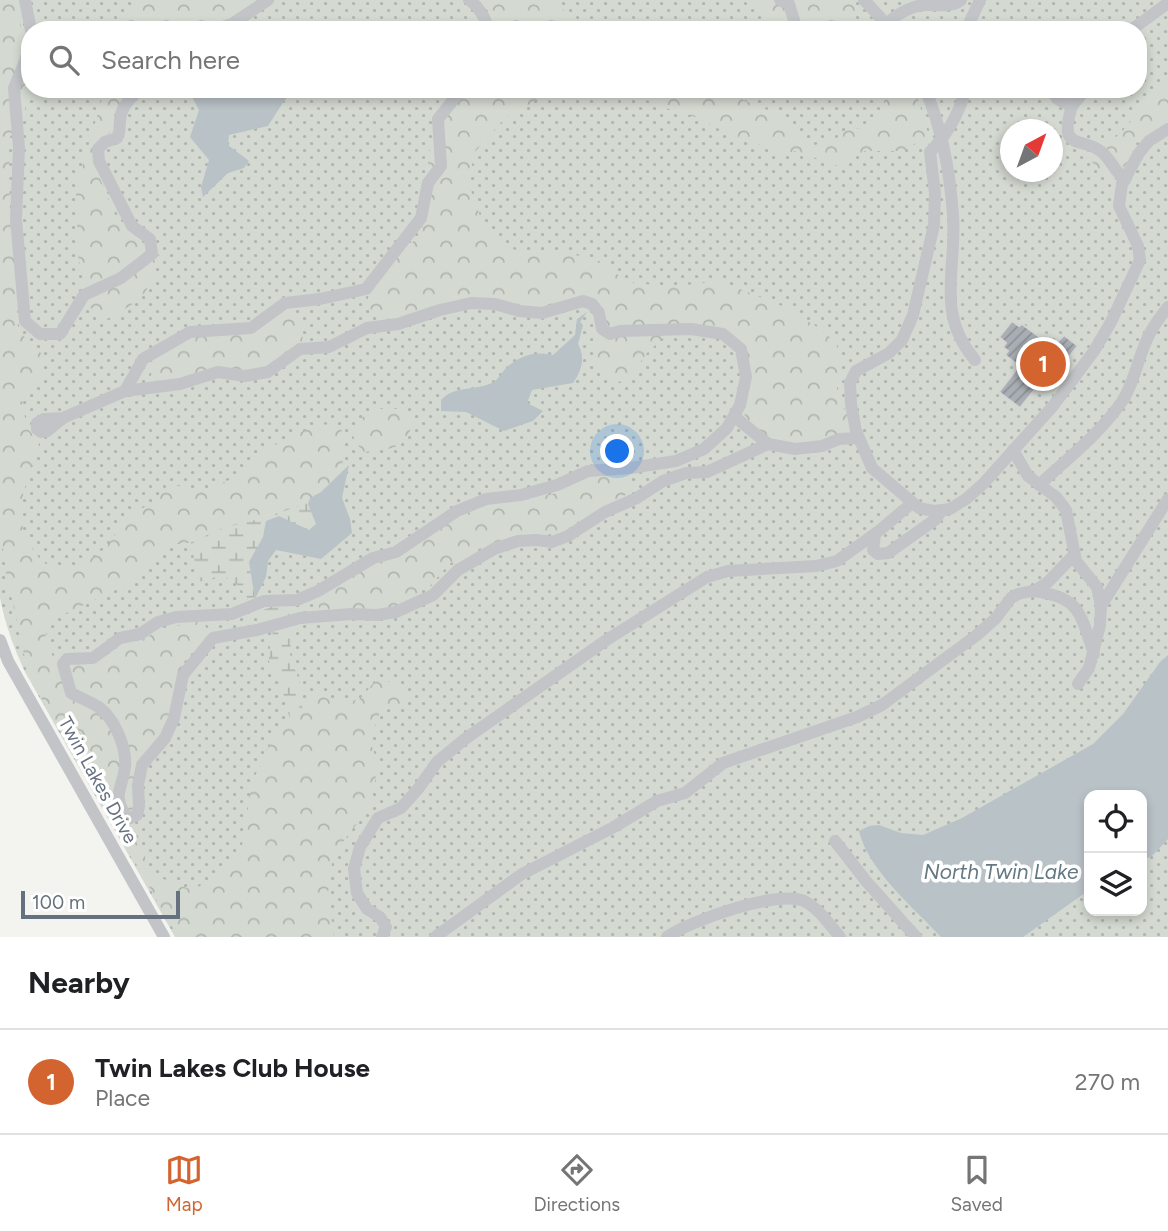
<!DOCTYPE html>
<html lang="en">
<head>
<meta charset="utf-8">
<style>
	body { margin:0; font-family:Figtree,sans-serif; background:#f6f6f6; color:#202124 }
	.controls { position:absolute; right:21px; bottom:21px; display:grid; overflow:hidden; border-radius:14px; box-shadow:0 4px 10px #0003 }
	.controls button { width:63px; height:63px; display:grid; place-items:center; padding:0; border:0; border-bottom:2px solid #e0e0e0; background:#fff; color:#202124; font:35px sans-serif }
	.compass { position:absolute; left:1000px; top:119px; width:63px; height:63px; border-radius:50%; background:#fff; box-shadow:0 4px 10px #0003; rotate:41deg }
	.scale { position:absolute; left:21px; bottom:18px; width:159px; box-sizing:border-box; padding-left:7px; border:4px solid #65717f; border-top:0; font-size:19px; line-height:24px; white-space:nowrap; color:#65717f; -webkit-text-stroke:5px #fff; paint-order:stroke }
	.you { position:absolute; left:618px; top:452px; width:24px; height:24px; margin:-18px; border:5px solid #fff; border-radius:50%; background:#1a73e8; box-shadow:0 0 0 10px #1a73e833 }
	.badge { display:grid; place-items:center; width:46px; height:46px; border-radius:50%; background:#d4642f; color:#fff; font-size:23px; font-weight:700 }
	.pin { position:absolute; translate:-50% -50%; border:4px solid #fff; box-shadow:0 2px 7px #0006 }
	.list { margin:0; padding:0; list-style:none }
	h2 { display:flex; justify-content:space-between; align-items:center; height:91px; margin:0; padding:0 28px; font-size:30px }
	h2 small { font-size:23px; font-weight:400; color:#757577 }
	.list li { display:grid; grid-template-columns:46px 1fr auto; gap:21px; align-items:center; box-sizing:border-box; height:105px; padding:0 28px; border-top:2px solid #e0e0e0 }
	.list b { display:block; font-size:26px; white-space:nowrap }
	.list p { margin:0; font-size:23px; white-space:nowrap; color:#757577 }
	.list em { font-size:23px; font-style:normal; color:#757577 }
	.icon { flex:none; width:38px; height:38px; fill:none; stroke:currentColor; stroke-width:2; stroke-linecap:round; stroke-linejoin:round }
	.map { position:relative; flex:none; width:1168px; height:937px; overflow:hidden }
	.search { position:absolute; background:#fff; box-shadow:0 4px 10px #0003; left:21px; right:21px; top:21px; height:77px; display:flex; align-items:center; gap:18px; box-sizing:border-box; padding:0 24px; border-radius:28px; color:#757577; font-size:26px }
	.sheet { height:196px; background:#fff }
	nav { display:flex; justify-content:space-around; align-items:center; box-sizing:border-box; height:98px; border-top:2px solid #e0e0e0; background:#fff; font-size:19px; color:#757577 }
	nav a { display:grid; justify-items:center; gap:4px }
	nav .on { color:#d4642f }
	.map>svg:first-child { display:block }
	.grass { fill:url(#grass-dots); fill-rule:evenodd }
	.forest { fill:url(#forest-crowns) }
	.wetland { fill:url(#wetland-marsh) }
	.water { fill:#b9c2c7 }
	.building { fill:url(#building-hatch); stroke:#d5d5d3; stroke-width:2 }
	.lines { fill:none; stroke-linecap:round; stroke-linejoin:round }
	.minor { stroke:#c2c4c8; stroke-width:12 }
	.labels { text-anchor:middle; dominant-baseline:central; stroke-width:7; stroke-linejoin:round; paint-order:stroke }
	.street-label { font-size:19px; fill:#65717f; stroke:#fff }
	.water-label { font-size:21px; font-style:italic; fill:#657983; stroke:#fff }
</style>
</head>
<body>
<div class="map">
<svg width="1168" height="937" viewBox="0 0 1168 937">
	<defs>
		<pattern id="grass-dots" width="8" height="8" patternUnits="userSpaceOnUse" patternTransform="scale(1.75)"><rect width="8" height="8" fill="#d4dad1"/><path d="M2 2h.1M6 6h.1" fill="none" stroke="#b0b5af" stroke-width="1.8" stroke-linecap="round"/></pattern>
		<pattern id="forest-crowns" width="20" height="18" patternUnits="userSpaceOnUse" patternTransform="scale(1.75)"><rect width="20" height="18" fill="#d4dad1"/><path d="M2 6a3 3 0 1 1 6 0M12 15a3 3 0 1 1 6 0" fill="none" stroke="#b0b5af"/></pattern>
		<pattern id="wetland-marsh" width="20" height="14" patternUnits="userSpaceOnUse" patternTransform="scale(1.75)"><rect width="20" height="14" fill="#d4dad1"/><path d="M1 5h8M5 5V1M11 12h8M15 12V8" fill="none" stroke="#b0b5af"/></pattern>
		<pattern id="building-hatch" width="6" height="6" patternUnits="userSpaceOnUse" patternTransform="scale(1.75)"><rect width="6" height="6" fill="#a8aeb3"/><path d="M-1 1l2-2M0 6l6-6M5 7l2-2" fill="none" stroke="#8c9297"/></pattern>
	</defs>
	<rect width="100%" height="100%" fill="#f3f4f0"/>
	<path class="grass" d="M0,0H1168V937H175L25,672C14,648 5,624 0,598ZM30,30H1138V89H30ZM1010,130H1052V172H1010ZM1089,795H1142V911H1089Z"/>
	<g class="forest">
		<path d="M0,0H19L22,40L30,83L25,110L9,139L10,218L15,254L18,327L25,338L45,357L43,379L23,399L7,394L23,402L26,426L39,443C35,467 19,491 21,516C23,536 28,544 40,559C59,579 89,563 106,547C113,539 118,529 125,521C140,506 152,508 166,487L179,486L199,492L229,480L279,442L319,424L341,426C343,439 346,462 339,474C316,510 254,519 217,530C194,538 200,545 172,543L122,587L56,618L45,636L55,662H97L123,644L144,639L161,629L203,621L208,631L203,640L184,662L175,683L171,707L164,730L149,747L134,810L133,830L140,849L151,869L161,878L192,890L219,876L241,849L247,822L250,787L270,743L290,718L302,714L303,700L317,694L335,702L359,700L376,680L394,682L411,693L405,704L380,712L370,741L378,764L371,805L333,855L328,893L334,937H178L29,677L6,572L0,526Z"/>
		<path d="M137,0H260C244,10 228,22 210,26C181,32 150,30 120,30L123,17Z"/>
		<path d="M479,0H549L593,30H496L488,11Z"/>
		<path d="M744,0H848L856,9V30H775Z"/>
		<path d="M1168,77V123L1135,144L1127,163L1116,175L1099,171L1089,158L1096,147L1119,135Z"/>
		<path d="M105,89H131L114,113L110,132L96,149L98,174L122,231L159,256C150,295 141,301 107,319L88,306L78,255L76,188Z"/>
		<path d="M468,89H725C743,103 766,107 786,119C797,126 804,138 815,145L835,139L850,128L870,129L883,110L889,89H915L930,140L927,148L917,142L905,151H865L838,166L796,151L778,155L766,147L730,135L702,119L659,106L637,95L617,90L585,93L535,101L504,119L474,153L469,185L485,230L515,250L566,253L594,259L629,282L670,287L720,281L787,308L822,330L836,343L841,362L836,384L840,402L853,423L852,434L818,443H778L748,425L743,410L745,349L691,325L665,336L647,353L628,379L615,383L601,374L591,347L602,315L593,303L536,309L493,301L390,319L377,317C375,313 369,308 368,304C364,282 411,250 421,231C435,201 427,193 428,163C429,134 449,109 468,89Z"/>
		<path d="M286,305C297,317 307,327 301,344L269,368L165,387L151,376L153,361L173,346L197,333L230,334Z"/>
		<path d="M376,409H399L412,419C410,450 390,449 364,452C343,431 355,420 376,409Z"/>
		<path d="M630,473L632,488L619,501L564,529L540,536H513L485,546L449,564L431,585L392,608L321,612L315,598L367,567L394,560L459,515L495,501L525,500L553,494L590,476Z"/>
	</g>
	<g class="wetland">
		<path d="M310,498L308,504L317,524L309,530L298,525L266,521L263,537L249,562L255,599L249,602C236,577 224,572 199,582L191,544C199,540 207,534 216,531C245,520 286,518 310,498Z"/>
		<path d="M280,604L291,605L299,609C304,625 290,636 290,652C291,662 296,671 299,680C302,691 303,702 302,714L290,718C286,709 286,699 282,691C269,664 265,665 273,634L263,621L260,611Z"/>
	</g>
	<g class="water">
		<path d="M188,89H294L284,101L268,126L229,135L228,145L249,161L244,168L228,173L203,197L201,187L209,160L190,137L199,110Z"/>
		<path d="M587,312L580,322L583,325L578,344C586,358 581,372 573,383L532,390L527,403L543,411L533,421L504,431L466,412L441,411V400C455,385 474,391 492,383C498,380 502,372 507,367C521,355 535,351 553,355L575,335L577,319Z"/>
		<path d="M349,465L342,498L350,519L352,533L321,559L276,550L268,561L266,577L255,599L249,562L263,537L266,521L279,516L309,530L316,524L308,504L310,498L321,492Z"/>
		<path d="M1168,655V839L1153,855L1142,861V795H1089V890L1023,937H941C914,908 868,870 859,831L869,826L879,825L901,833L923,835L962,818L1093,744L1123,714L1160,662Z"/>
	</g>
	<path class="building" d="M1012,321L1019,326L1022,324L1053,347L1064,335L1078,346L1064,363L1069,366L1055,384L1051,381L1043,392L1037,387L1020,408L999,392L1019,366L1005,355L1008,351L1003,347L1006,343L999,337Z"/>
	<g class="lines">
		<g class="minor">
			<path d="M25,0L31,30"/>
			<path d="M469,0C477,5 488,20 487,30"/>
			<path d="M780,0L789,4L797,30"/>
			<path d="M864,0L890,28"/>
			<path d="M213,30L232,24L268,0"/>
			<path d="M880,30C891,19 902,10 918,6C932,3 950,9 961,0"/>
			<path d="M966,30L980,0"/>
			<path d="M1131,30L1168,3"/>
			<path d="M30,49L14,88L19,148L16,219L25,321L40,334H60L84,295L121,278L152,254L150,239L132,226L99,161L98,149L105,142L117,138C121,130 119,129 120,121C120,107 131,99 139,89"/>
			<path d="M462,89L438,119L441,166L428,183L421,218L366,289L320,299L285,303L251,328L190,332L143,359L125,391L180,384L218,372L245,376L268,372L300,349L329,347L367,328L398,324L440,310L471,303L495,304L519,311L542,313L583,301L592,304L599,313L602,329L610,334L620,331L691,329L723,334L741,349L746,377L740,405L727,428L704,449L676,461L630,468L588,471L557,485L521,495L486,499L457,511L396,552L373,558L318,591L297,600L264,601L232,614L176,617L158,622L140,634L120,638L93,658L67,659L63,664L71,693C80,698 91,702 100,708C115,720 127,748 125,767C122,791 111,794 128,819L137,815L139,806L138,785L142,765L165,738L174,718L183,675L213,638L257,630L300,618L351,614L377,615L396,612L433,595L458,570L494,549L518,541L537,540L552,542L568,536L605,512L637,498L663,481L686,473L707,472L768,444L795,449L822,446L839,439L858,438"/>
			<path d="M925,89C942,128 950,173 953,215C957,270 935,313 975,360"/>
			<path d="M966,89C959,113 948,134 930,152L935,193L934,225L913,315L902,340L889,353L856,371L850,383L851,404L856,431L872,468L919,508L934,511L950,509L966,499L984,483L1053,406L1094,351L1111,322L1140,260L1138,246L1119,206L1122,184L1139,153L1149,141L1168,129"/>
			<path d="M1049,89L1059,100L1072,106L1086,89"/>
			<path d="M1072,106C1057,154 1084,135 1103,153C1111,161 1116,172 1125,180"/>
			<path d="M735,417L768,444"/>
			<path d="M63,418L44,419L37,423V429L41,432L47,431L63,418L125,391"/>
			<path d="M1013,450L1028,476L1056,497L1066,510L1076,561L1097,587L1101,606L1100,625L1089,668L1078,684"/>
			<path d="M1039,485C1068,458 1100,434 1123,400C1134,382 1137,363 1145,344C1150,330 1159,318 1168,307"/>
			<path d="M875,534L873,550L878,554L888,553L936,519L942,510"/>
			<path d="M1032,591C1080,596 1080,613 1094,654"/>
			<path d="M1101,606L1168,499"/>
			<path d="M0,640L8,661L164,937"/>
			<path d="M835,841L866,881L916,937"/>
			<path d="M382,937L386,927L380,917L367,909L357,893L354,869L360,847L378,818L401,808L418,789L437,762L465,739L608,639L707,577L728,571L816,566L837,561L880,530L912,503"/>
			<path d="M435,937L522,874L614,827L657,801L685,793L723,763L857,717L882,705L977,635L996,618L1011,598L1018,594L1036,590L1048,582L1074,555"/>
			<path d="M667,937C690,921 780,888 806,902C820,910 830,925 840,937"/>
		</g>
	</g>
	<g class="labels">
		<g class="street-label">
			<text transform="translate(98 780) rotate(61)">Twin Lakes Drive</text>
		</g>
		<g class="water-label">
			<text x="1001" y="871">North Twin Lake</text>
		</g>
	</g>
</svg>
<div class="controls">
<button><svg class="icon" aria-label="locate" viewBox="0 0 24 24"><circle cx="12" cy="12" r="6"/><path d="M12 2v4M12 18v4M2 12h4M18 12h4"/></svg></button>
<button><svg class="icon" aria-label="layers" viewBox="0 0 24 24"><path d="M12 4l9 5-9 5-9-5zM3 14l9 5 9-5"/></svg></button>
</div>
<svg class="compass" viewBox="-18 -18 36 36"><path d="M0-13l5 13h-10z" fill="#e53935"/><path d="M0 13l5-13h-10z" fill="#757577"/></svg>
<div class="scale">100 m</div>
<div class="you"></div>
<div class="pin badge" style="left:1043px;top:364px">1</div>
<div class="search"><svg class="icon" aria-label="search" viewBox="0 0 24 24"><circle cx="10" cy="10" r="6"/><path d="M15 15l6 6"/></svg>Search here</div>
</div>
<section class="sheet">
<h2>Nearby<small></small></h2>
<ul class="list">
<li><span class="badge">1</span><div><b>Twin Lakes Club House</b><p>Place</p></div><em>270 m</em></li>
</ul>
</section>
<nav>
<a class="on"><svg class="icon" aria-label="map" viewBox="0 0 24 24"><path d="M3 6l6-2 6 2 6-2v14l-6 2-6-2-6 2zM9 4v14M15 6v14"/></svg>Map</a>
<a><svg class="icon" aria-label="directions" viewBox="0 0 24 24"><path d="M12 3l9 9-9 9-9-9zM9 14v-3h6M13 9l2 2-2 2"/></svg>Directions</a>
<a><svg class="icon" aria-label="saved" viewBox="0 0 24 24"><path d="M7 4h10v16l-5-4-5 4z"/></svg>Saved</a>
</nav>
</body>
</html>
